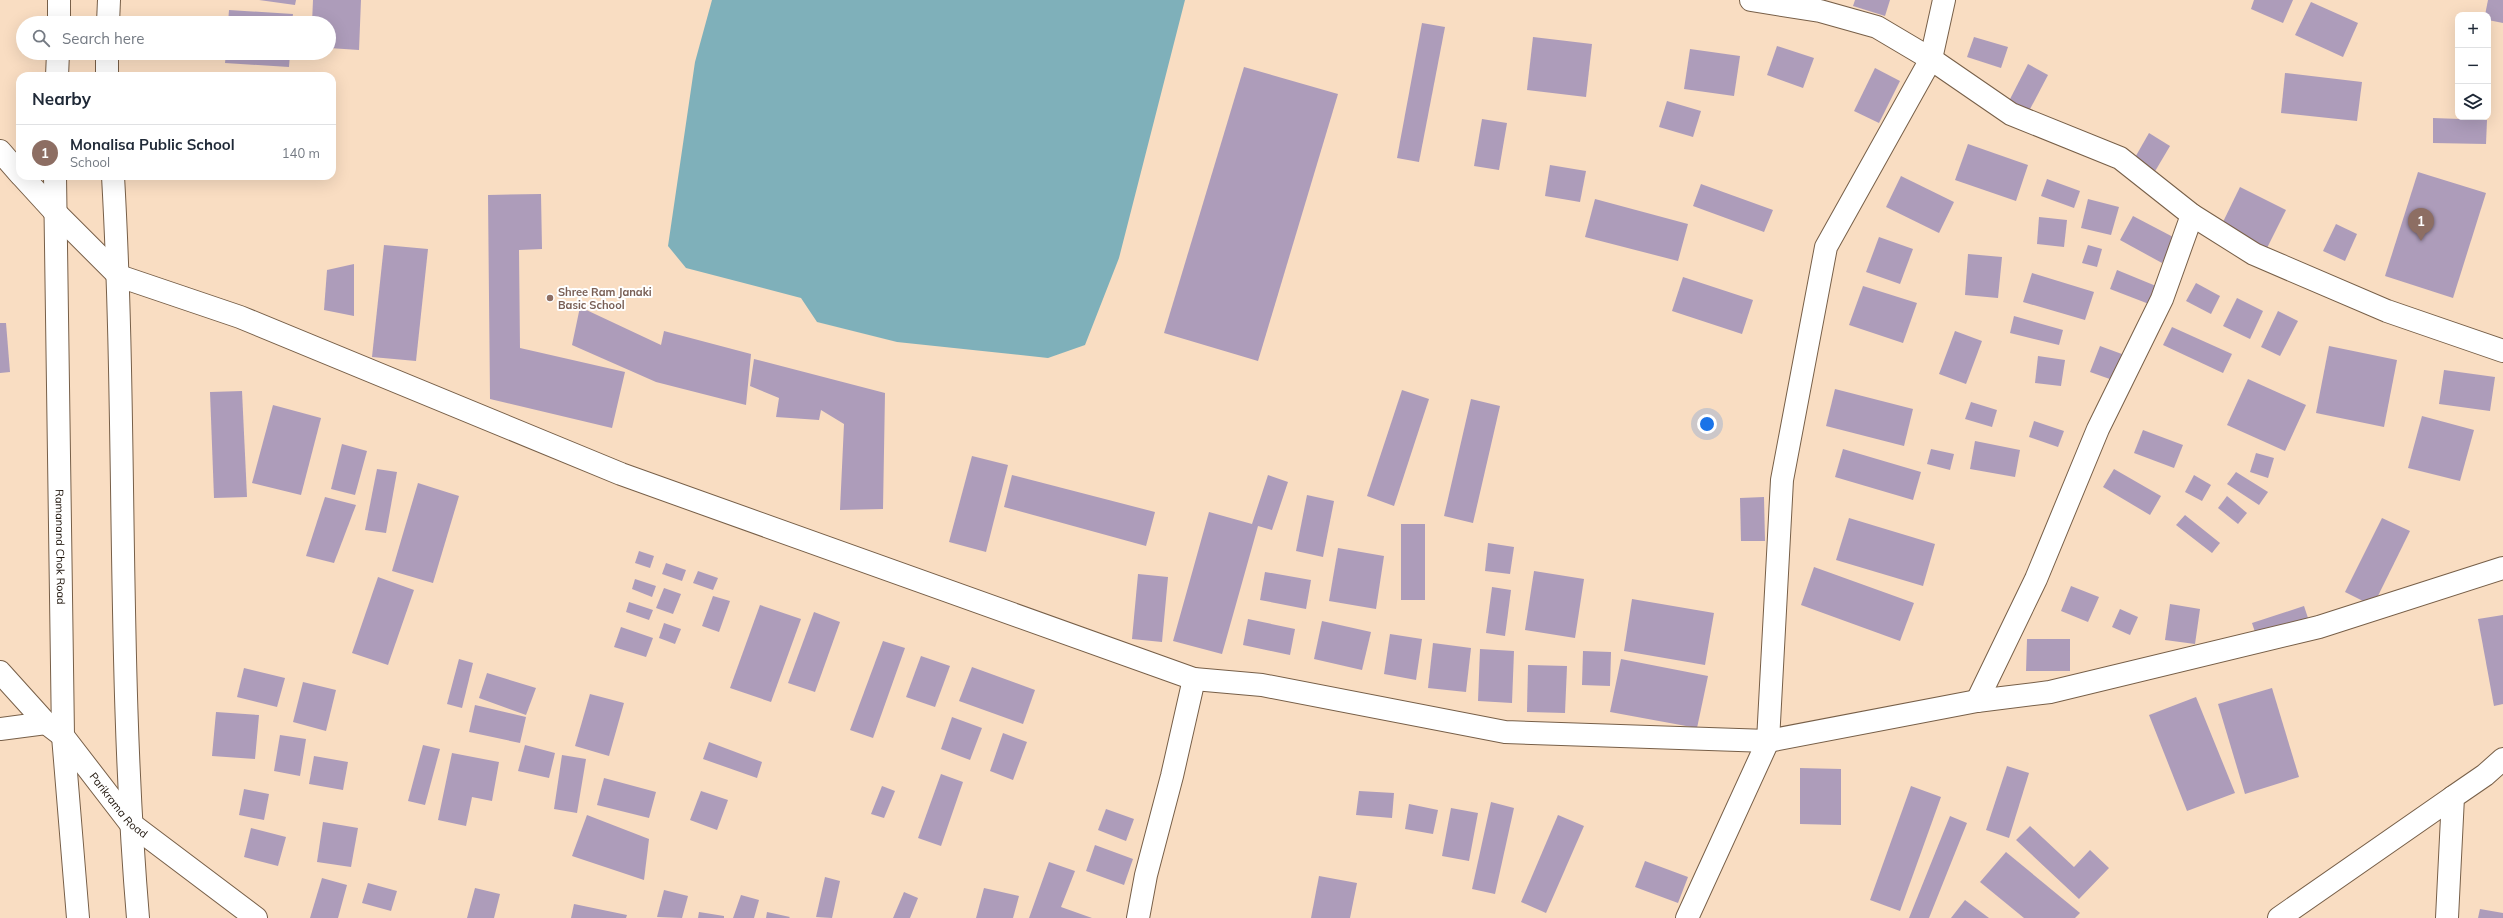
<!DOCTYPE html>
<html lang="en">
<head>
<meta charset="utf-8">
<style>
	body { margin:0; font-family:Mulish,sans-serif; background:#f2f2f3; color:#1f2937 }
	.controls { position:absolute; right:12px; top:12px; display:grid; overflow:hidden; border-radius:8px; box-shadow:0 4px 16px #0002 }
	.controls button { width:36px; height:36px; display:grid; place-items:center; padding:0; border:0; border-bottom:1px solid #e0e1e3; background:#fff; color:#1f2937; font:20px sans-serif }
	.you { position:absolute; left:1707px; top:424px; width:14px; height:14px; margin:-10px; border:3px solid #fff; border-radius:50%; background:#1a73e8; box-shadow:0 0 0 6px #1a73e833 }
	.badge { display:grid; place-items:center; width:26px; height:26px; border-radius:50%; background:#1d73a3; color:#fff; font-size:13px; font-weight:700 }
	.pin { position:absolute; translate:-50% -33px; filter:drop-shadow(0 1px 2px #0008) }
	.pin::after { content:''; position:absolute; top:21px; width:14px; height:12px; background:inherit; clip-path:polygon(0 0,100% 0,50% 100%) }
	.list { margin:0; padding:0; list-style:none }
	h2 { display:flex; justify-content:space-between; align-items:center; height:52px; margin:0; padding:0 16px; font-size:17px }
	h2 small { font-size:13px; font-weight:400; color:#747a83 }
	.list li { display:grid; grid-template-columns:26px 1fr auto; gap:12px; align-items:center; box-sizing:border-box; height:56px; padding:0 16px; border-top:1px solid #e0e1e3 }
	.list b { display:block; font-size:15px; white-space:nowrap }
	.list p { margin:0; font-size:13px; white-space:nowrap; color:#747a83 }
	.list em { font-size:13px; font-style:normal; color:#747a83 }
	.icon { flex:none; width:22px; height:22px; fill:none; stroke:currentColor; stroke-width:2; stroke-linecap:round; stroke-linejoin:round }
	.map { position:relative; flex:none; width:2503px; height:918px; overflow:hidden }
	.search { position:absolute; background:#fff; box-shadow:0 4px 16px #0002; left:16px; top:16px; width:320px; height:44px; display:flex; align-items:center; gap:10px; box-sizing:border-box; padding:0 14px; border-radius:22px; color:#747a83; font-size:15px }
	.panel { position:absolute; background:#fff; box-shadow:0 4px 16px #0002; left:16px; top:72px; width:320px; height:108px; border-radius:12px }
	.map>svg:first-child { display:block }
	.water { fill:#7fb0ba }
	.building { fill:#ad9cba }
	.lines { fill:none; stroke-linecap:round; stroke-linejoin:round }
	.minor-casing { stroke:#775f48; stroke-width:24 }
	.tertiary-casing { stroke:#775f48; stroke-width:24 }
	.trunk-casing { stroke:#775f48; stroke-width:24 }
	.minor { stroke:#fff; stroke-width:22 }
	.tertiary { stroke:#fff; stroke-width:22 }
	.trunk { stroke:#fff; stroke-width:22 }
	.education-dot { fill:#8d6e63; stroke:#fff; stroke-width:1.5 }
	.labels { text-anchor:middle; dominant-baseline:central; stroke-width:4; stroke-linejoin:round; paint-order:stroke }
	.education-label { font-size:11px; font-weight:bold; fill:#785e54; stroke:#fff; text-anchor:start }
	.street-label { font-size:11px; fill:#1d130a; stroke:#fff }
</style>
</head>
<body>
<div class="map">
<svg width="2503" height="918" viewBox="0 0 2503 918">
	<rect width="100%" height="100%" fill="#f9ddc2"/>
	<path class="water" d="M712,0H1185L1119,258L1085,345L1048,358L897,342L817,322L801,298L686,268L668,246L695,62Z"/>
	<g class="building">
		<path d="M259,0H296L295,5Z"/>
		<path d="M313,0H361L359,50L329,48V23H312Z"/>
		<path d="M1855,0H1890L1885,16L1853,6Z"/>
		<path d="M2254,0H2293L2283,23L2251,9Z"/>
		<path d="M2488,0H2503V23L2488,20V15H2485Z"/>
		<path d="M2311,2L2358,23L2343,57L2295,35Z"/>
		<path d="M229,10L293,14L292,23H228Z"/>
		<path d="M1422,23L1445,27L1419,162L1397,158Z"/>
		<path d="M1533,37L1592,44L1586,97L1527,90Z"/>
		<path d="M1974,37L2008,47L2001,68L1967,57Z"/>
		<path d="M1777,46L1814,58L1803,88L1767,75Z"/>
		<path d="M1690,49L1740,56L1734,96L1684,89Z"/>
		<path d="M226,53H290L289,67L225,63Z"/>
		<path d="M2028,64L2048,75L2028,113L2008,103Z"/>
		<path d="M1244,67L1338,94L1258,361L1164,333Z"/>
		<path d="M1875,68L1900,81L1879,123L1854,111Z"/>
		<path d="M2285,73L2362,82L2357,121L2281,113Z"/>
		<path d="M1667,101L1701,111L1693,137L1659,127Z"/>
		<path d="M2433,118L2487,120L2486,144L2433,143Z"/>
		<path d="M1482,119L1507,123L1499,170L1474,166Z"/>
		<path d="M2149,133L2170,146L2154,173L2133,161Z"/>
		<path d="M1968,144L2028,165L2016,201L1955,180Z"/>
		<path d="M1550,165L1586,171L1580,202L1545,196Z"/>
		<path d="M2418,172L2486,193L2453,298L2385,276Z"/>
		<path d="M1901,176L1954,202L1939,233L1886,207Z"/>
		<path d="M2047,179L2080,191L2074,208L2041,196Z"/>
		<path d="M1701,184L1773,210L1764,232L1693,206Z"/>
		<path d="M2240,187L2286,210L2267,248L2221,226Z"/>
		<path d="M541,194L542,249L519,250L520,348L625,372L612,428L490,399L488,195Z"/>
		<path d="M1595,199L1688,224L1678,261L1585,237Z"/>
		<path d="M2088,199L2119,207L2111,235L2081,228Z"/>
		<path d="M2133,216L2175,238L2162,263L2120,240Z"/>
		<path d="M2039,217L2067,220L2064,247L2037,244Z"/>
		<path d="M2336,224L2357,234L2345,261L2323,251Z"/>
		<path d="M1879,237L1913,249L1900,284L1866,272Z"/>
		<path d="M384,245L428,249L416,361L372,357Z"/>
		<path d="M2088,245L2102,249L2097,267L2082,263Z"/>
		<path d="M1968,254L2002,257L1998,298L1965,295Z"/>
		<path d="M354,264V316L324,310L327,270Z"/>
		<path d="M2117,270L2156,286L2149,304L2110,289Z"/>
		<path d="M2032,273L2094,292L2085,320L2023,302Z"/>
		<path d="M1683,277L1753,300L1742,334L1672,311Z"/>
		<path d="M2196,283L2220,296L2211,314L2186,301Z"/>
		<path d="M1863,286L1917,303L1903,343L1849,325Z"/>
		<path d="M2237,298L2263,311L2250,339L2223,326Z"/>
		<path d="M580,307L661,345L664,331L751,354L746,405L656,382L572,345Z"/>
		<path d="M2278,311L2298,321L2280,356L2261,347Z"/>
		<path d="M2014,316L2063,330L2059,345L2010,333Z"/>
		<path d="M0,323H6L10,372L0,373Z"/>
		<path d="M2172,327L2232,354L2223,373L2163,345Z"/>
		<path d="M1955,331L1982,341L1966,384L1939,374Z"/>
		<path d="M2100,346L2130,357L2121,383L2090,372Z"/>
		<path d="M2329,346L2397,360L2384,427L2316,413Z"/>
		<path d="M2038,356L2065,360L2061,386L2035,383Z"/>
		<path d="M754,359L885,393L883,509L840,510L844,424L821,410L819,420L776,417L779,398L750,386Z"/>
		<path d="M2444,370L2495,377L2490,411L2439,404Z"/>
		<path d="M2248,379L2306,405L2285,451L2227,425Z"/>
		<path d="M1835,389L1913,409L1904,446L1826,426Z"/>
		<path d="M1402,390L1429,399L1394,506L1367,496Z"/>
		<path d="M242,391L247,497L214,498L210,392Z"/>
		<path d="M1471,399L1500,406L1473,523L1444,516Z"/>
		<path d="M1971,402L1997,410L1992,427L1965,419Z"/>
		<path d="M273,405L321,418L301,495L252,483Z"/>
		<path d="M2422,416L2474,430L2460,481L2408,468Z"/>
		<path d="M2034,421L2064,431L2058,447L2029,437Z"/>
		<path d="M2143,430L2183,445L2174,468L2134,453Z"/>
		<path d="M1975,441L2020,450L2015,477L1970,469Z"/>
		<path d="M342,444L367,451L355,495L331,489Z"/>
		<path d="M1843,449L1921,472L1913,500L1835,477Z"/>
		<path d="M1931,449L1954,454L1950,470L1927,464Z"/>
		<path d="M2256,453L2274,458L2268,478L2250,472Z"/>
		<path d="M972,456L1008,465L986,552L949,542Z"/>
		<path d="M377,469L397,472L386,533L365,530Z"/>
		<path d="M2114,469L2161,496L2150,515L2103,487Z"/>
		<path d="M2236,472L2268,492L2259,505L2227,484Z"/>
		<path d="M1012,475L1155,512L1146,546L1004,507Z"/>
		<path d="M1268,475L1288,482L1272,530L1258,526L1222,654L1173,641L1209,512L1252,524Z"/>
		<path d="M2194,475L2211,485L2202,501L2185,492Z"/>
		<path d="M418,483L459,496L433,583L392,571Z"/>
		<path d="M1307,495L1334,501L1323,557L1296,551Z"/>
		<path d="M2227,496L2247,513L2238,524L2218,508Z"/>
		<path d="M325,497L356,505L334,563L306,556Z"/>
		<path d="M1764,497L1765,541H1741L1740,498Z"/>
		<path d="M2185,515L2220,543L2212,553L2176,525Z"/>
		<path d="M1849,518L1935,544L1923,586L1836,560Z"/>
		<path d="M2382,518L2410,531L2373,606L2345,592Z"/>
		<rect x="1401" y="524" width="24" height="76"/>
		<path d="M1488,543L1514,547L1510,574L1485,571Z"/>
		<path d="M1338,548L1384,556L1376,609L1329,601Z"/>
		<path d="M639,551L654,556L650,568L635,563Z"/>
		<path d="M666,563L686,570L682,581L662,574Z"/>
		<path d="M1814,567L1914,603L1900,641L1801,605Z"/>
		<path d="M698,571L718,578L713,590L693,583Z"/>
		<path d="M1534,571L1584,579L1575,638L1525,630Z"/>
		<path d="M1265,572L1311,580L1306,609L1260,600Z"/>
		<path d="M1138,574L1168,577L1162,642L1132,639Z"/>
		<path d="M378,577L414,590L388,665L352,653Z"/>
		<path d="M635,579L656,586L652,597L632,589Z"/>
		<path d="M2071,586L2099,597L2088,622L2061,611Z"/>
		<path d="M1492,587L1511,590L1505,636L1486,633Z"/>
		<path d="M664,588L681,594L673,614L656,608Z"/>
		<path d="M713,596L730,601L719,632L702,626Z"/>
		<path d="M1632,599L1714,613L1705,665L1624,651Z"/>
		<path d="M629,602L653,610L649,620L626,612Z"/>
		<path d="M2170,604L2200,609L2195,644L2165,640Z"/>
		<path d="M760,605L801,619L771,702L730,688Z"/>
		<path d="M2304,606L2309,621L2257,638L2252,623Z"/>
		<path d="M2120,609L2138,617L2130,635L2112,627Z"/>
		<path d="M814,612L840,622L815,692L788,683Z"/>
		<path d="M2503,615V704L2494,706L2478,619Z"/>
		<path d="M1248,619L1295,629L1290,655L1243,645Z"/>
		<path d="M1322,621L1371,632L1362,670L1314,659Z"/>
		<path d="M664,623L681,629L675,644L659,638Z"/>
		<path d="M621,627L653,638L646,657L614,647Z"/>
		<path d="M1390,634L1422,639L1416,680L1384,674Z"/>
		<path d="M2027,639H2070V671H2026Z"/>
		<path d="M883,641L905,648L873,738L850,730Z"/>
		<path d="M1433,643L1471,648L1466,692L1428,688Z"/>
		<path d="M1480,649L1514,651L1512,703L1478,701Z"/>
		<path d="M1583,651L1611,652L1610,686L1582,685Z"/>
		<path d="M921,656L950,666L935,707L906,697Z"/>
		<path d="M459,659L473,663L462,708L447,704Z"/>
		<path d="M1621,659L1708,676L1697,728L1610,712Z"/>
		<path d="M1528,665L1567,666L1565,713L1527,712Z"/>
		<path d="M972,667L1035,690L1023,724L959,701Z"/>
		<path d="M244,668L285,678L277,707L237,697Z"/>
		<path d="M487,673L536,688L526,715L479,698Z"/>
		<path d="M303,682L336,690L326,731L293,722Z"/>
		<path d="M2272,688L2299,777L2245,794L2218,704Z"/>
		<path d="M590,694L624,703L609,756L575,746Z"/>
		<path d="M2196,697L2235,793L2187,811L2149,715Z"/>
		<path d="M475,705L526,717L520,743L469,732Z"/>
		<path d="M216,712L259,715L255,759L212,756Z"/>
		<path d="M952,717L982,728L970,760L941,749Z"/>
		<path d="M1003,733L1027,742L1013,780L990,771Z"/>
		<path d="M280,735L306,739L300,776L274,771Z"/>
		<path d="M709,742L762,762L757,778L703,759Z"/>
		<path d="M423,745L440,749L425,805L408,801Z"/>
		<path d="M525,745L555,753L549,778L518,771Z"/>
		<path d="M452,753L499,762L492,801L472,797L466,826L438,820Z"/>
		<path d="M562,755L586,759L577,813L554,809Z"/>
		<path d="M314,756L348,762L343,790L309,784Z"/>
		<path d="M2007,766L2029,773L2009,838L1986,830Z"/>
		<path d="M1800,768L1841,769V825L1800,824Z"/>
		<path d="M941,774L963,782L941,846L918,838Z"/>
		<path d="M604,778L656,792L649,818L597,805Z"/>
		<path d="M882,786L895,791L884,818L871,814Z"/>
		<path d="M1911,786L1941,797L1900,911L1870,900Z"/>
		<path d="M244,789L269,794L264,820L239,815Z"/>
		<path d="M701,791L728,800L717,830L690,820Z"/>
		<path d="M1359,791L1394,793L1392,818L1356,815Z"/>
		<path d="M1491,802L1514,808L1495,894L1472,889Z"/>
		<path d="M1409,804L1438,810L1433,834L1405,829Z"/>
		<path d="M1451,808L1478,813L1469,861L1442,856Z"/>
		<path d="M1106,809L1134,819L1126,841L1098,830Z"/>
		<path d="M587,815L649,839L644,880L572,856Z"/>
		<path d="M1558,815L1584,826L1546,913L1521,902Z"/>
		<path d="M1950,816L1967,823L1929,918H1909Z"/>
		<path d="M323,822L358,828L351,867L317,862Z"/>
		<path d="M2030,826L2074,867L2090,850L2109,868L2079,899L2016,840Z"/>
		<path d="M251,828L286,837L278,866L244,857Z"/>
		<path d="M1095,845L1133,859L1124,885L1086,871Z"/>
		<path d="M2006,852L2080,913L2075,918H2024L1980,882Z"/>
		<path d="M1645,861L1688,877L1678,903L1635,887Z"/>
		<path d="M1049,862L1075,871L1061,907L1092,918H1029Z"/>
		<path d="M1319,876L1357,883L1350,918H1311Z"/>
		<path d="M825,877L840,881L832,918L816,917Z"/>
		<path d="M322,878L347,885L338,918H310Z"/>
		<path d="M368,883L397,891L391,911L362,903Z"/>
		<path d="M475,888L500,894L494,918H467Z"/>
		<path d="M984,888L1019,896L1013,918H976Z"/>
		<path d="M664,890L688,896L682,918L657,917Z"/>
		<path d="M904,892L918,898L910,918H893Z"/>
		<path d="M741,895L759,900L754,918H733Z"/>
		<path d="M1965,900L1989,918H1951Z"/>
		<path d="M574,904L627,915L626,918H571Z"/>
		<path d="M2480,909L2503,913V918H2478Z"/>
		<path d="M699,912L724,916V918H698Z"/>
		<path d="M767,912L790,917L789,918H766Z"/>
	</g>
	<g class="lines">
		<g class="minor-casing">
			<g id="minor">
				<path d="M1751,0L1820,11L1877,27L1931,59L2011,114L2120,158L2192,215L2254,254L2387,311L2503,351"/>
				<path d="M54,211L119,276L240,317L621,474L1194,679L1262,685L1505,732L1768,741L1977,701L2050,692L2319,627L2503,568"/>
				<path d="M1977,701L2036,579L2098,429L2162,299L2192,215"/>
				<path d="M0,729L46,723"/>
				<path d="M1138,918L1146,875L1172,776L1194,679"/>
				<path d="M1687,918L1768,741L1782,480L1826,247L1931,59L1944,0"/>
				<path d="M2279,918L2453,797"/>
				<path d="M2447,918L2453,797L2485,775L2503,759"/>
			</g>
		</g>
		<g class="tertiary-casing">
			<g id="tertiary">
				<path d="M0,151L20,174"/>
				<path d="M22,176L54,211"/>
				<path id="s1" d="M0,672L46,723L63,736L130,823L256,918"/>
			</g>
		</g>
		<g class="trunk-casing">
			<g id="trunk">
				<path d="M59,23V0"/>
				<path d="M108,23L109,0"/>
				<path d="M107,53V76"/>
				<path d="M57,76L58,53"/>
				<path id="s2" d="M55,176L63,736L78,918"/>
				<path d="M113,176C127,423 117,671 138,918"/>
			</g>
		</g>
		<use href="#minor" class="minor"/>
		<use href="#tertiary" class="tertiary"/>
		<use href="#trunk" class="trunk"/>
	</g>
	<circle class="education-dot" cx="550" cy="298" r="4"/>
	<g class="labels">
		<g class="education-label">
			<text x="558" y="292">Shree Ram Janaki<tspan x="558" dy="13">Basic School</tspan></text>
		</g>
		<g class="street-label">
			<text stroke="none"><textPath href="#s2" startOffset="371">Ramanand Chok Road</textPath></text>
			<text stroke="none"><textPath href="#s1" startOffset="179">Parikrama Road</textPath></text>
		</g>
	</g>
</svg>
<div class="controls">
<button>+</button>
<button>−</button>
<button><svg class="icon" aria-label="layers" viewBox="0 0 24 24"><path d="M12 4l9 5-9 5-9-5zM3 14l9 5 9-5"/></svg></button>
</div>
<div class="you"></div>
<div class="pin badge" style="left:2421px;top:241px;background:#8d6e63">1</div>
<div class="search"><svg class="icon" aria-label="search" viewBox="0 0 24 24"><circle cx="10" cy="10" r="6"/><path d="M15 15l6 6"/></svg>Search here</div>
<section class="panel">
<h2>Nearby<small></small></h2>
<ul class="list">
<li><span class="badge" style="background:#8d6e63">1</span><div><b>Monalisa Public School</b><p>School</p></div><em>140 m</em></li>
</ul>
</section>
</div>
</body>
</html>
